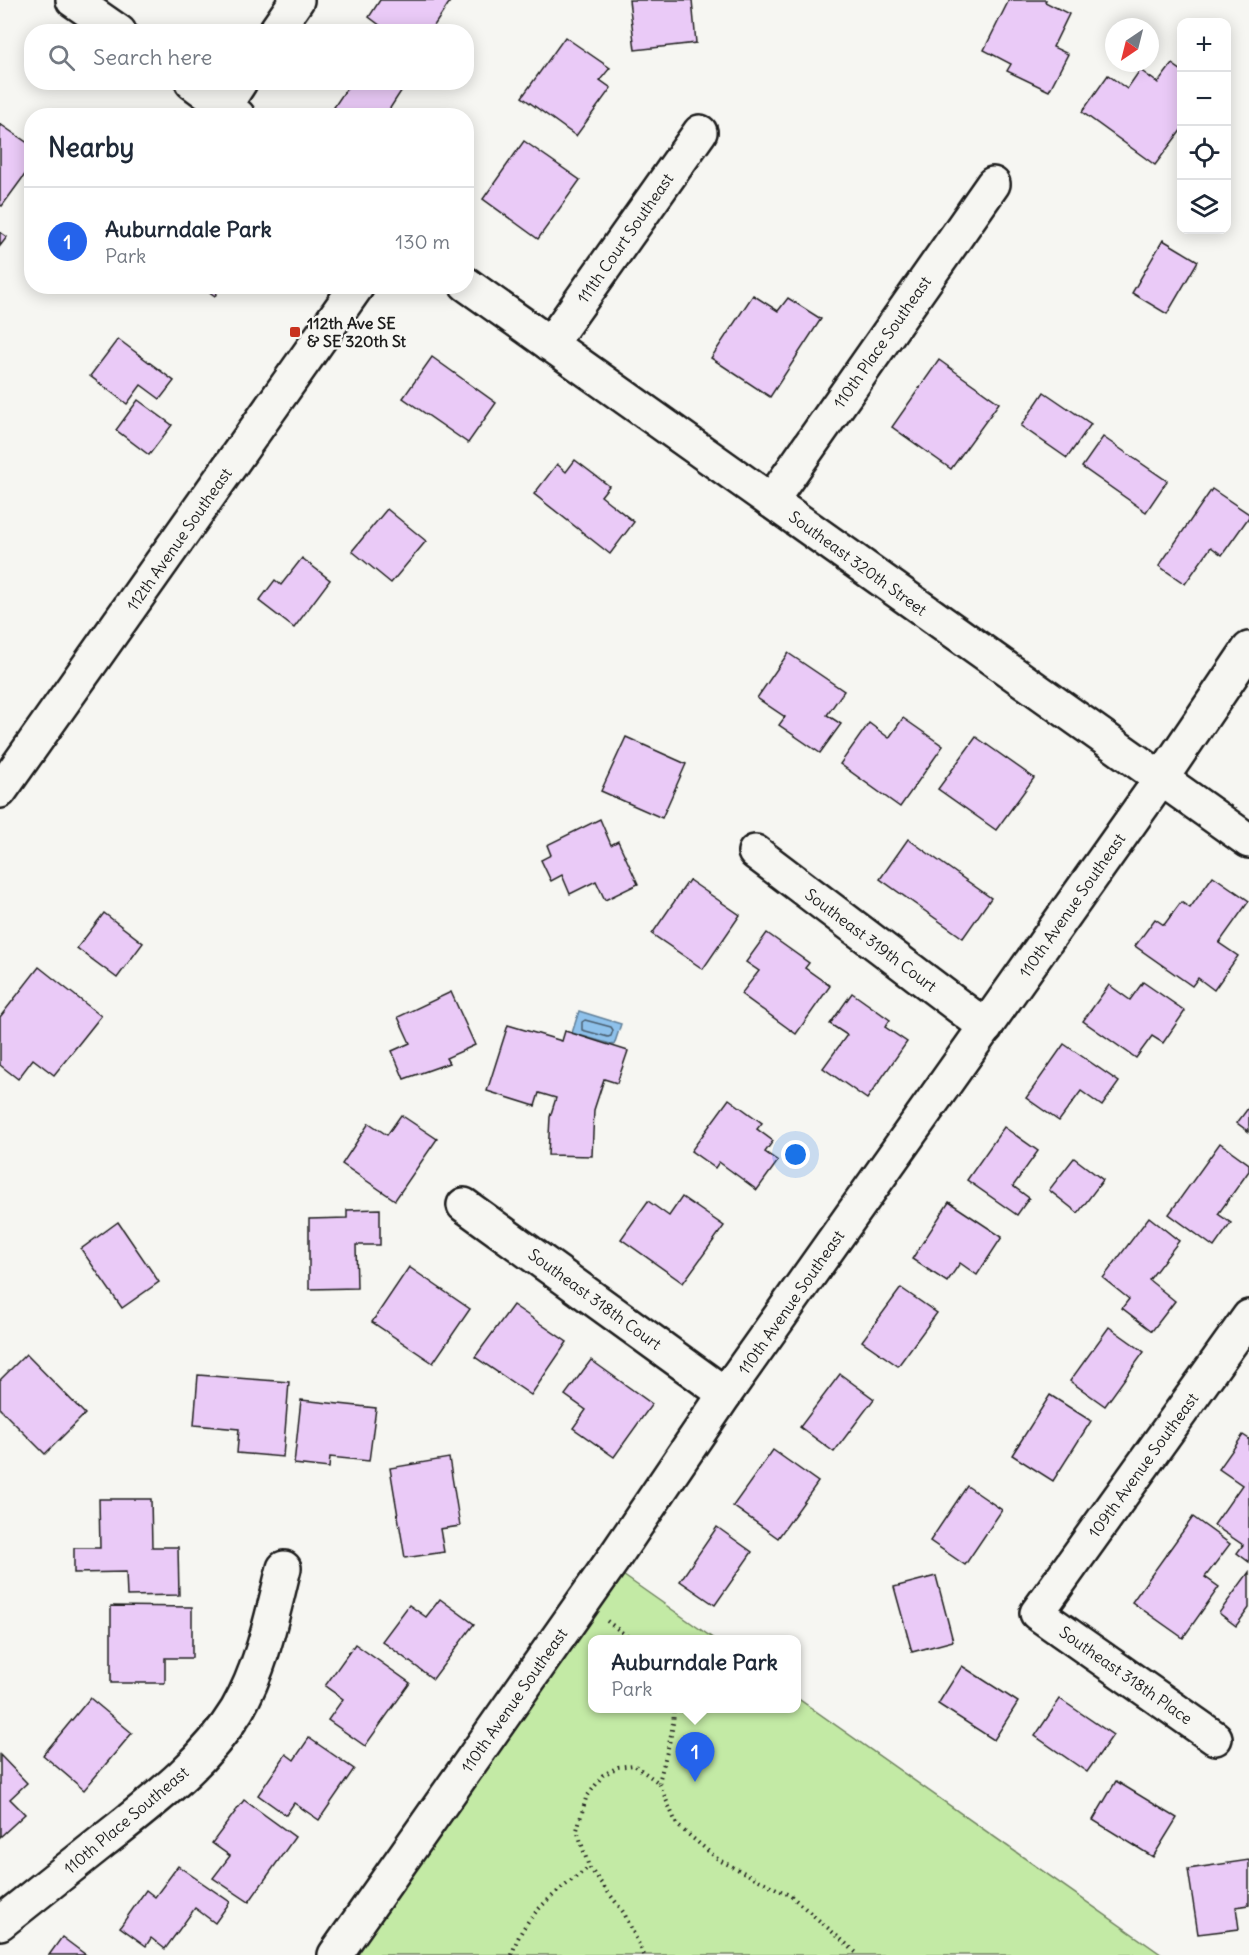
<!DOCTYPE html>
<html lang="en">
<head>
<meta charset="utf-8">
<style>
	body { margin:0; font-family:Delius,sans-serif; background:#f6f6f7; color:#1f2937 }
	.controls { position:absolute; right:18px; top:18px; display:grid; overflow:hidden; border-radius:12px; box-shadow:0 3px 15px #0003 }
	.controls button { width:54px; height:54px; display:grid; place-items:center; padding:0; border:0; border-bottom:2px solid #e0e1e3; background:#fff; color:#1f2937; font:30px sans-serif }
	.compass { position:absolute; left:1105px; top:18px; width:54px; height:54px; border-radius:50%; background:#fff; box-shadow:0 3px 15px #0003; rotate:215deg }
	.you { position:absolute; left:796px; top:1155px; width:21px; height:21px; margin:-15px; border:4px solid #fff; border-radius:50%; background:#1a73e8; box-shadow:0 0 0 9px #1a73e833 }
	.badge { display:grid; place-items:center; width:39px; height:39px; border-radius:50%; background:#2563eb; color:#fff; font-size:20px; font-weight:700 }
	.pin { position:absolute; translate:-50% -50px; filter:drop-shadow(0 2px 3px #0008) }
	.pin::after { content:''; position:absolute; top:32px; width:21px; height:18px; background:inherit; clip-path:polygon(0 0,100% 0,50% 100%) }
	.popup { position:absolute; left:588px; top:1635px; width:213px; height:78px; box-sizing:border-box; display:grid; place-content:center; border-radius:12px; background:#fff; filter:drop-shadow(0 2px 4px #0005); font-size:20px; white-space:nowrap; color:#747a83 }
	.popup b { font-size:22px; color:#1f2937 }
	.popup::after { content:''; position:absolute; left:50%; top:100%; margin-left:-12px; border:12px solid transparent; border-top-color:#fff }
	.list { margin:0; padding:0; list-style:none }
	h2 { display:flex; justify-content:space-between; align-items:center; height:78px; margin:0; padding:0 24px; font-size:26px }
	h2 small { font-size:20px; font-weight:400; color:#747a83 }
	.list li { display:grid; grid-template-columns:39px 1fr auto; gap:18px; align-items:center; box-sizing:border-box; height:108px; padding:0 24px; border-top:2px solid #e0e1e3 }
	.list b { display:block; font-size:22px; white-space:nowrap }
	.list p { margin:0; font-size:20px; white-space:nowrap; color:#747a83 }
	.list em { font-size:20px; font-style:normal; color:#747a83 }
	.icon { flex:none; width:33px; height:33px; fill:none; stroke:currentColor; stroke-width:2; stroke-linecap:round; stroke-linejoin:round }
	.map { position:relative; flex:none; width:1249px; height:1955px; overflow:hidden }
	.search { position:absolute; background:#fff; box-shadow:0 3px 15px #0003; left:24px; top:24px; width:450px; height:66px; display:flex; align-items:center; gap:15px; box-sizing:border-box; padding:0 21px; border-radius:24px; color:#747a83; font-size:22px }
	.panel { position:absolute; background:#fff; box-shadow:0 3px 15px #0003; left:24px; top:108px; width:450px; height:186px; border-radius:24px }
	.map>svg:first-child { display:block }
	.green { fill:#c3eaa5; stroke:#708360; stroke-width:1.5 }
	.water { fill:#8ec1eb; stroke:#607f98; stroke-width:1.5 }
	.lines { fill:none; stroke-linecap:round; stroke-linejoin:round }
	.shore { stroke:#4a5e6f; stroke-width:1.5 }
	.building { fill:#eacaf7; stroke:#1c1c1c; stroke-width:1.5 }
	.minor-casing { stroke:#1c1c1c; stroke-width:38 }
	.path { stroke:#1c1c1c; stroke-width:4; stroke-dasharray:1.5 4.5; stroke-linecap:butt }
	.minor { stroke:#f6f6f2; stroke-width:33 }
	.poi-dot { fill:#c8321e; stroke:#f6f6f2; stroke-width:2 }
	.labels { text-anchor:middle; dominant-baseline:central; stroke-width:4.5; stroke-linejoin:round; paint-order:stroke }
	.street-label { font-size:16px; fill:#1c1c1c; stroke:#f6f6f2 }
	.poi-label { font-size:16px; font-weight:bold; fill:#1c1c1c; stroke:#f6f6f2; text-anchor:start }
</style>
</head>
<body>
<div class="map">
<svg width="1249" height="1955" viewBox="0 0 1249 1955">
	<rect width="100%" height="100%" fill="#f6f6f2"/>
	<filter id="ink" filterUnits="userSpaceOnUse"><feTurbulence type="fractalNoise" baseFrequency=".0167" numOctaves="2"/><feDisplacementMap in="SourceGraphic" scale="12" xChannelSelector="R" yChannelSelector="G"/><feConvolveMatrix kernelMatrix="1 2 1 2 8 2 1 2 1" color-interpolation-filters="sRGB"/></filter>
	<g filter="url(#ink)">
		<path class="green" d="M620,1573L714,1639L593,1640V1708H797V1698L1162,1955H351Z"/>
		<path class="water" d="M579,1011L621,1024L614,1045L572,1033Z"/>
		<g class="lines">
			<path class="shore" d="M585,1020L611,1027L613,1030L611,1036L608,1037L582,1030V1022Z"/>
		</g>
		<g class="building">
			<path d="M380,0H451L430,32H389L369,17Z"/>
			<path d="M629,0H692L696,43L635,50Z"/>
			<path d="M1009,0H1046L1045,2L1069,14L1053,47L1068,54L1049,91L1007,71L1011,64L984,50Z"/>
			<path d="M565,37L610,68L600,80L611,88L576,136L522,97Z"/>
			<path d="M1172,64L1182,71V129L1155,165L1082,112L1108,75L1127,89L1140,70L1158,83Z"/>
			<path d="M351,82H407L385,116H347L334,107Z"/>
			<path d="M0,124L32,146V165L2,206L0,205Z"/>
			<path d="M524,141L580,180L538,239L483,199Z"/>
			<path d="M0,232L7,237L0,246Z"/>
			<path d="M1163,240L1198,261L1167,314L1132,293Z"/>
			<path d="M201,286H221L215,296Z"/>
			<path d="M753,295L778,311L788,298L821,319L770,397L711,358Z"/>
			<path d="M118,339L174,381L160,399L141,385L127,404L90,376Z"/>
			<path d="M432,357L496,403L468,443L403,398Z"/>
			<path d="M939,360L999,403L951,469L892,427Z"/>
			<path d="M1044,392L1091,424L1067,458L1021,426Z"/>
			<path d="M138,400L172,425L149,455L116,430Z"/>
			<path d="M1103,437L1167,481L1146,512L1082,467Z"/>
			<path d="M575,460L609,486L601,496L634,522L610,554L534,494L557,464L566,472Z"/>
			<path d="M1212,489L1249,514V517L1222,555L1211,547L1185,584L1159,566Z"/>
			<path d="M387,509L426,541L391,583L352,551Z"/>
			<path d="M302,558L330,580L294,628L259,601L275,580L281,585Z"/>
			<path d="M788,653L844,691L827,715L841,724L820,753L779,725L785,717L757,698Z"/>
			<path d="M903,718L943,746L900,807L840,764L869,723L889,738Z"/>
			<path d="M626,737L686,764L662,818L601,791Z"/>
			<path d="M976,737L1034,778L996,830L938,789Z"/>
			<path d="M600,819L611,845L618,841L638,884L605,900L596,881L570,894L562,875L551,881L541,860L551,855L547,845Z"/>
			<path d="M908,839L991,898L963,938L880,879Z"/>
			<path d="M1213,876L1249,901L1219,943L1238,956L1214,990L1198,978L1192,986L1135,946L1155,919L1164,925L1181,902L1190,908Z"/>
			<path d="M689,880L740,915L703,969L652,934Z"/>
			<path d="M104,913L143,943L117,978L77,948Z"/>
			<path d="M767,933L809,963L805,968L830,986L796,1034L741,994L759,971L746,962Z"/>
			<path d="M39,967L101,1016L54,1075L33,1059L18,1079L0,1065V1017Z"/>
			<path d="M1143,982L1185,1011L1163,1043L1152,1036L1136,1058L1083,1021L1109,985L1130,1000Z"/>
			<path d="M451,992L475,1045L446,1058L449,1063L404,1079L392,1051L410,1043L398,1017Z"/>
			<path d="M852,993L890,1020L885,1027L907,1042L867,1099L823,1068L847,1035L830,1024Z"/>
			<path d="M508,1025L562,1041L565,1031L628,1051L617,1083L604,1079L594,1110L592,1156L548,1155L550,1117L556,1098L539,1093L535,1106L487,1091Z"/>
			<path d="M1064,1044L1119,1082L1102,1106L1081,1091L1059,1121L1026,1098Z"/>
			<path d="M729,1099L762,1123L757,1129L773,1141L765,1152L778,1161L757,1190L719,1162L715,1168L691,1151Z"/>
			<path d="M1249,1107V1132L1237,1123Z"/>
			<path d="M401,1115L437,1139L395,1200L342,1164L369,1123L387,1135Z"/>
			<path d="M1004,1127L1038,1151L1013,1186L1029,1198L1017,1215L967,1180Z"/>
			<path d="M1220,1143L1249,1164V1171L1218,1214L1231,1223L1214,1247L1169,1214Z"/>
			<path d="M1074,1158L1103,1180L1078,1213L1049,1190Z"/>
			<path d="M682,1197L724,1226L683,1283L621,1239L648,1201L669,1216Z"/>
			<path d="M949,1202L1002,1237L977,1275L960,1263L947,1282L912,1259Z"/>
			<path d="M380,1209V1245H356L357,1288L309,1289V1219L347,1218V1210Z"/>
			<path d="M1149,1217L1179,1241L1149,1280L1175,1301L1152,1331L1122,1308L1129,1299L1103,1278Z"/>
			<path d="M118,1222L159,1282L122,1308L81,1249Z"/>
			<path d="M409,1267L470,1309L433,1363L372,1322Z"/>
			<path d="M901,1288L937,1313L898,1366L862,1341Z"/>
			<path d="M513,1305L567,1342L531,1395L475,1357Z"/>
			<path d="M1109,1327L1144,1352L1105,1406L1070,1381Z"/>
			<path d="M26,1354L85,1414L45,1454L0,1409V1380Z"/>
			<path d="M591,1360L652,1404L614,1457L573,1428L586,1410L565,1395Z"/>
			<path d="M840,1374L874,1399L834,1452L800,1427Z"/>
			<path d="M198,1375L289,1382L283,1457L237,1453L239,1429L194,1425Z"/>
			<path d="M1050,1395L1091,1421L1053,1481L1012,1455Z"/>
			<path d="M301,1400L376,1408L369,1461L330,1457L329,1468L294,1464Z"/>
			<path d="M1243,1435L1249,1439V1562L1237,1553L1243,1545L1214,1525L1242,1485L1219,1469Z"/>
			<path d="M773,1450L818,1482L778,1538L733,1506Z"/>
			<path d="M449,1458L460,1526L440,1529L444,1552L405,1558L390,1468Z"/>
			<path d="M967,1486L1002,1510L965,1565L930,1541Z"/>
			<path d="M99,1499H151L152,1547H178L179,1595L127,1596L126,1572L74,1573V1548H100Z"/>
			<path d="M1193,1517L1230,1544L1205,1577L1219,1587L1183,1638L1132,1602Z"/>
			<path d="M717,1527L752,1552L715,1605L680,1581Z"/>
			<path d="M1249,1572V1608L1236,1626L1219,1613Z"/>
			<path d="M936,1576L953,1641L912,1652L894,1587Z"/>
			<path d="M440,1599L474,1624L433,1679L382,1641L409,1605L426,1617Z"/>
			<path d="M111,1606L192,1607V1658H165V1683H111Z"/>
			<path d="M355,1644L410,1683L365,1746L328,1720L343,1699L325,1686Z"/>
			<path d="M962,1666L1018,1702L994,1740L938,1704Z"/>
			<path d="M90,1698L132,1733L84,1790L43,1755Z"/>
			<path d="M1060,1699L1113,1735L1087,1772L1035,1736Z"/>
			<path d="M309,1738L354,1769L319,1820L294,1803L286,1815L258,1795L286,1754L294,1760Z"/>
			<path d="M0,1755L27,1783L10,1799L25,1814L0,1837Z"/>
			<path d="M1116,1781L1177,1818L1153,1857L1093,1820Z"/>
			<path d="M244,1800L295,1837L249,1902L213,1878L230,1856L212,1843Z"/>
			<path d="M1249,1860V1905L1236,1907L1239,1929L1198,1934L1188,1869Z"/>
			<path d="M178,1866L230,1902L215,1923L195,1908L165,1949L151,1938L146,1946L120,1927L146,1890L155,1897Z"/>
			<path d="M62,1937L86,1955H49Z"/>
		</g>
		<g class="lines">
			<g class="minor-casing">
				<g id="minor">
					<path d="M73,0L119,32"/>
					<path d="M275,32L297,0"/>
					<path d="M192,82L238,116"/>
					<path d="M225,105L240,82"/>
					<path d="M466,284L1249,841"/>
					<path d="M550,344L700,132"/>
					<path d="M771,501L993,184"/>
					<path d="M0,791L357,286"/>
					<path d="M755,852L986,1027"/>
					<path d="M464,1205L725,1394"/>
					<path d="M1215,1738L1037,1613L1249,1317"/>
					<path d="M0,1923C34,1896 69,1868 103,1841C152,1802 204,1764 237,1710C262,1667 272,1616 284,1568"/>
					<path d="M335,1955L614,1558L725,1394L1161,779L1249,649"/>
				</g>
			</g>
			<g class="path">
				<path d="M607,1621L632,1640"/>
				<path d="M659,1783C664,1759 674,1734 674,1708"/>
				<path d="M512,1955C522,1915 558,1891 589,1867"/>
				<path d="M644,1955L624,1913L589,1867L577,1830L586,1798L603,1775L618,1767L634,1765L659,1783L677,1825L719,1860L791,1896L859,1955"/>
			</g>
			<use href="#minor" class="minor"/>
		</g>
	</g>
	<rect class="poi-dot" x="289" y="326" width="12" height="12" rx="3"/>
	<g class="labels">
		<g class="street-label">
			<text transform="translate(625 238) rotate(-55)">111th Court Southeast</text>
			<text transform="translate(882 342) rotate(-55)">110th Place Southeast</text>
			<text transform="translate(179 539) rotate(-55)">112th Avenue Southeast</text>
			<text transform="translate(858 563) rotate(36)">Southeast 320th Street</text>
			<text transform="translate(1072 905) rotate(-55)">110th Avenue Southeast</text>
			<text transform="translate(871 940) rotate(37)">Southeast 319th Court</text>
			<text transform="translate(595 1299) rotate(36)">Southeast 318th Court</text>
			<text transform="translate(791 1302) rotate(-55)">110th Avenue Southeast</text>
			<text transform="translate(1143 1465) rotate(-54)">109th Avenue Southeast</text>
			<text transform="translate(1126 1675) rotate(35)">Southeast 318th Place</text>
			<text transform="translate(514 1700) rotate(-55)">110th Avenue Southeast</text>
			<text transform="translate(126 1820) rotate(-40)">110th Place Southeast</text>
		</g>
		<g class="poi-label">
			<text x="307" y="323">112th Ave SE<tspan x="307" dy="18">&amp; SE 320th St</tspan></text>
		</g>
	</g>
</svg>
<div class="controls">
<button>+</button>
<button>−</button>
<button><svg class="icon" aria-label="locate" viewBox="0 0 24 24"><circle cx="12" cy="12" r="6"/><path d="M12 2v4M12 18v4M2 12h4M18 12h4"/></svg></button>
<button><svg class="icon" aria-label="layers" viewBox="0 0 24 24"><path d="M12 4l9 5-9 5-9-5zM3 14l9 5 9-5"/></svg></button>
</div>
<svg class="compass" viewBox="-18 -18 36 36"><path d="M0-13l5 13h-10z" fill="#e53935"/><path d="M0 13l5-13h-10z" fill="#747a83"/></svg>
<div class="you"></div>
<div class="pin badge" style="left:695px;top:1782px">1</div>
<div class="popup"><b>Auburndale Park</b>Park</div>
<div class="search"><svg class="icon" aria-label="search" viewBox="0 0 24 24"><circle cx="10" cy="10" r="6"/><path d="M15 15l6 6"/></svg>Search here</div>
<section class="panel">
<h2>Nearby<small></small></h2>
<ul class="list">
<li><span class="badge">1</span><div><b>Auburndale Park</b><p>Park</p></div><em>130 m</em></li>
</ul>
</section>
</div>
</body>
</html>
